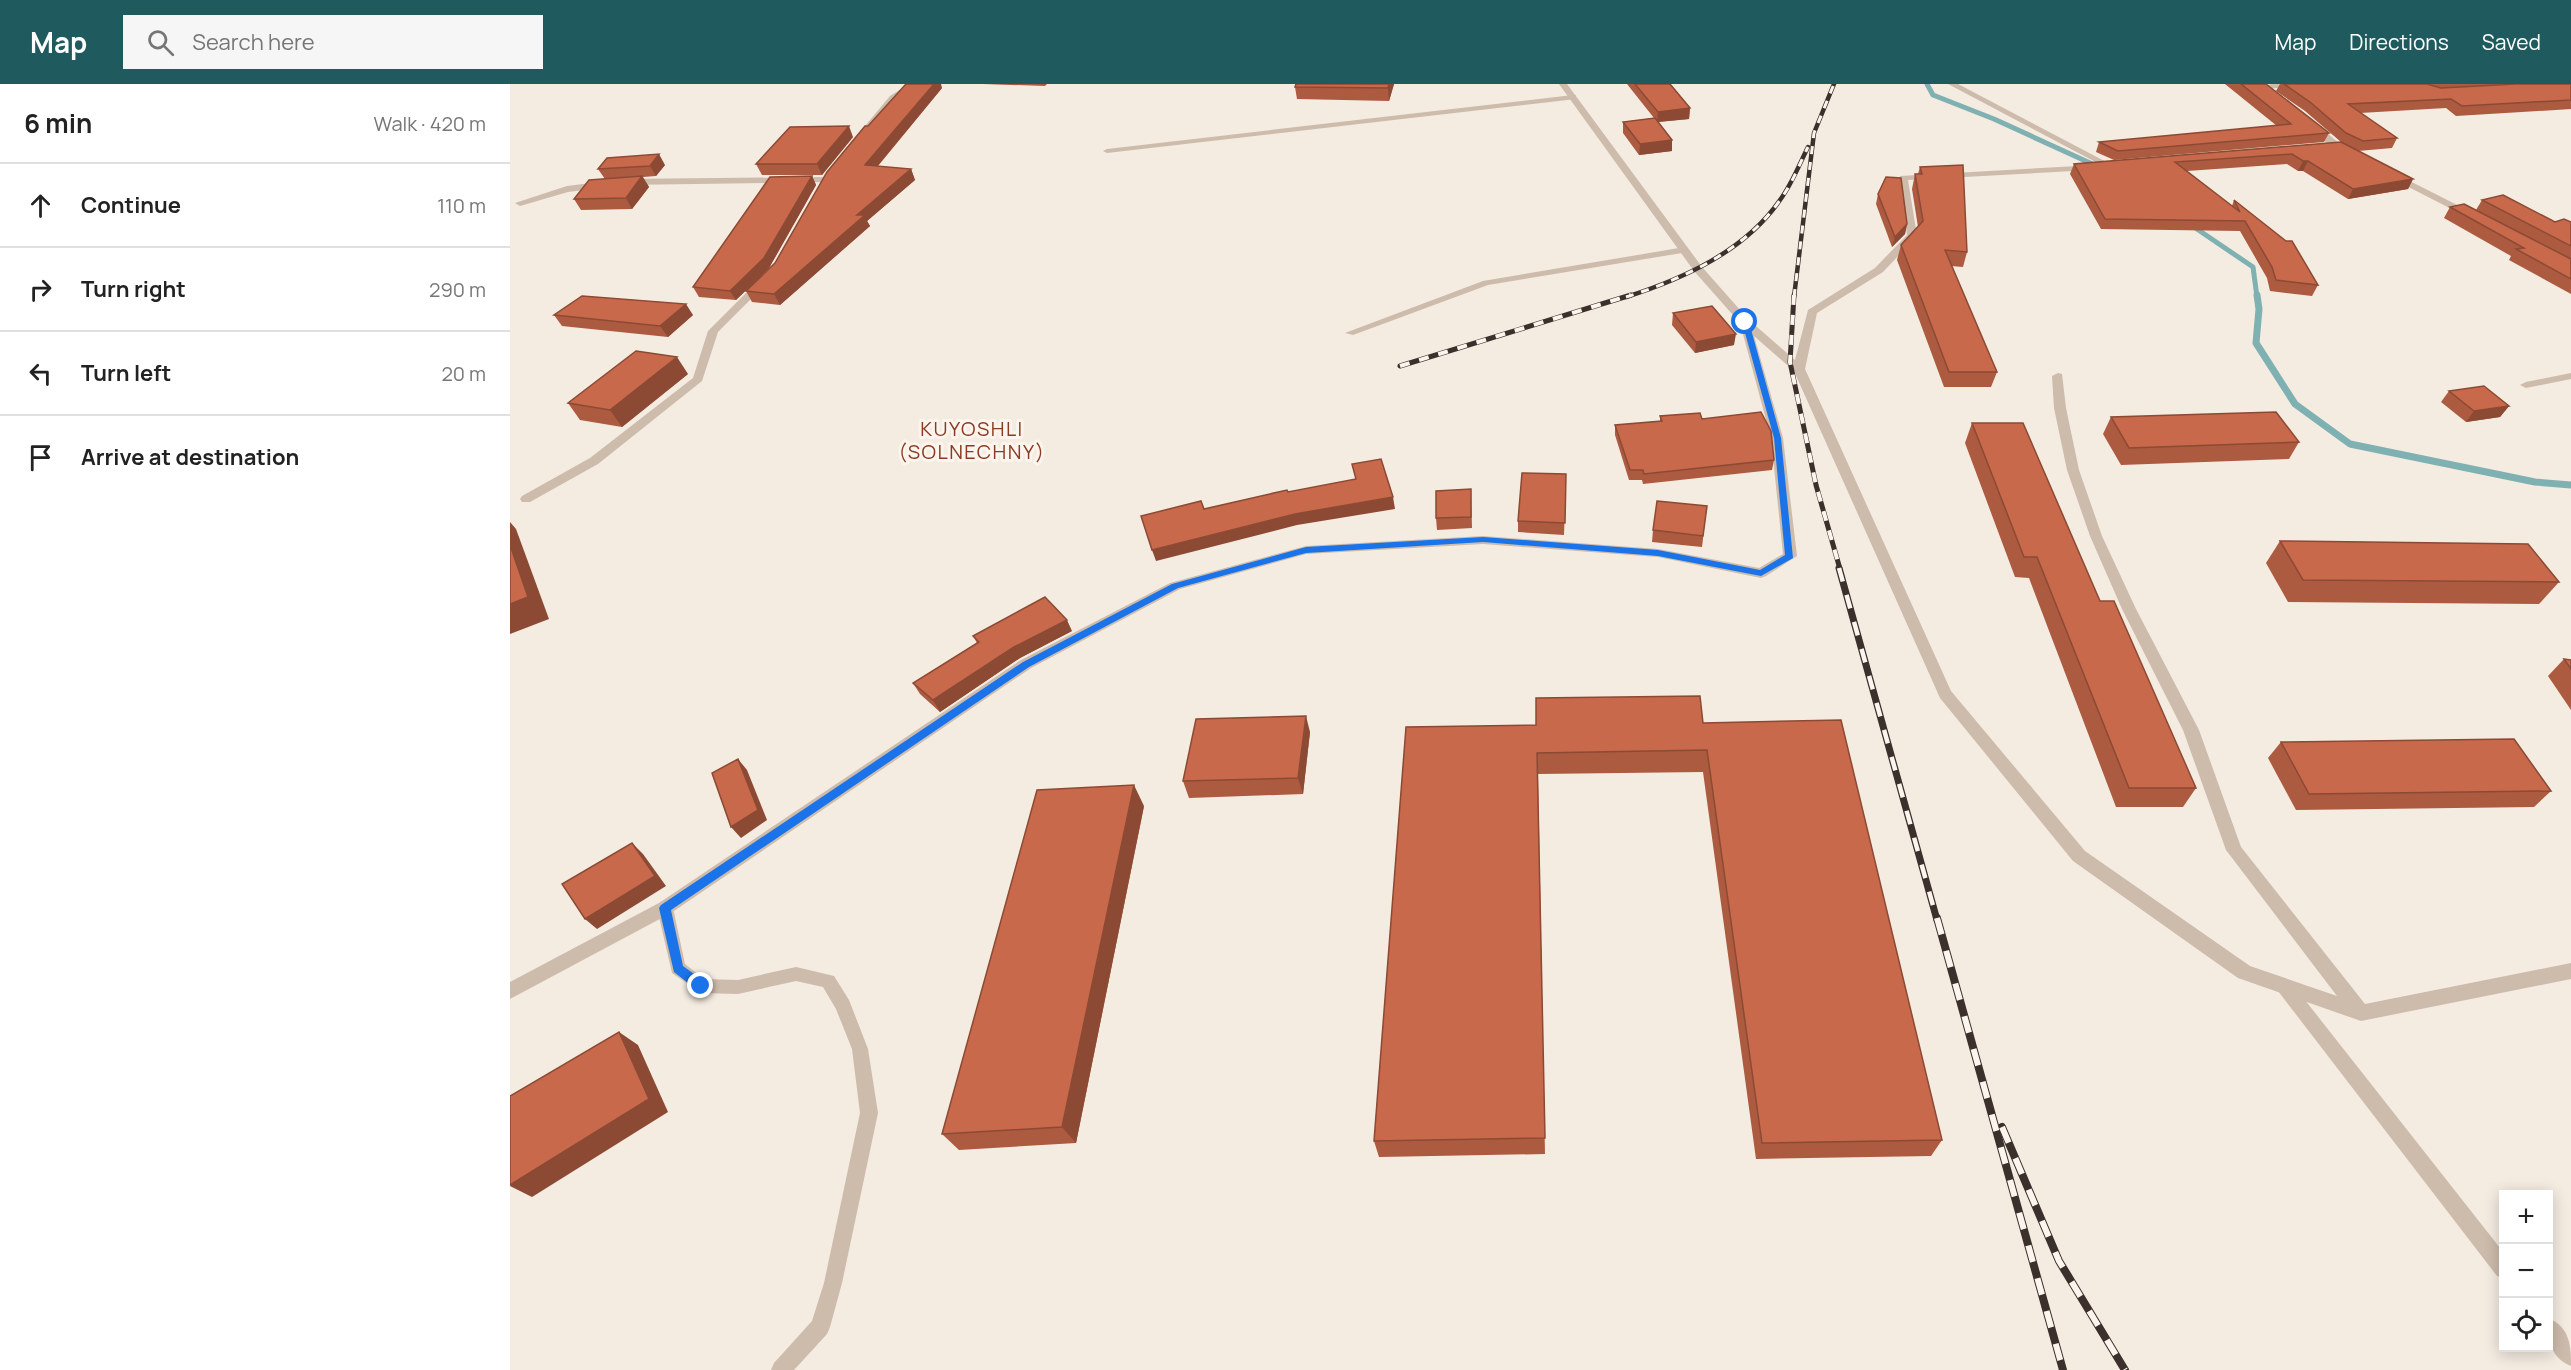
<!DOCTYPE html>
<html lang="en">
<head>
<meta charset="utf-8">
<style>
	body { margin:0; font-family:Manrope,sans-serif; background:#f6f6f6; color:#222 }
	.controls { position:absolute; right:18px; bottom:18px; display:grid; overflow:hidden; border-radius:0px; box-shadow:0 3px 15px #0003 }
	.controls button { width:54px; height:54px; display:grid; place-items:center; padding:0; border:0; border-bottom:2px solid #e0e0e0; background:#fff; color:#222; font:30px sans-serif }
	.stop { position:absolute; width:18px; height:18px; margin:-14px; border:4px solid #1a73e8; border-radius:50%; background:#fff }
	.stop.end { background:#1a73e8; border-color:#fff; box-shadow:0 2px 6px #0008 }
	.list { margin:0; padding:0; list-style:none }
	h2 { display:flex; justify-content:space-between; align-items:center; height:78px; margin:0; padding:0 24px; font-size:26px }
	h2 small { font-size:20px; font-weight:400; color:#767676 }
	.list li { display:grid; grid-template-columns:39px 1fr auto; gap:18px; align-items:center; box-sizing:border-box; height:84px; padding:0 24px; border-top:2px solid #e0e0e0 }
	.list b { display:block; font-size:22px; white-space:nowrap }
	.list em { font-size:20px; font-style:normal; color:#767676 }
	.icon { flex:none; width:33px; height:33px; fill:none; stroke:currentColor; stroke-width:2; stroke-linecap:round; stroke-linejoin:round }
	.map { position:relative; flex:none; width:2061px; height:1286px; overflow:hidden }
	header { display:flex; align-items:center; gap:36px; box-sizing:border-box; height:84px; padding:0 30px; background:#1f5a5e; color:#fff }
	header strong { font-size:28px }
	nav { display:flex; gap:33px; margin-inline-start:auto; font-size:21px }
	.search { width:420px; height:54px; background:#f6f6f6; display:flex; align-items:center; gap:15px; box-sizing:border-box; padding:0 21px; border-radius:0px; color:#767676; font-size:22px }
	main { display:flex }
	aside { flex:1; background:#fff }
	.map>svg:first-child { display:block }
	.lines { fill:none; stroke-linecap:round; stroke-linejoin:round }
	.stream-far1 { stroke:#7fb0b2; stroke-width:5 }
	.stream { stroke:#7fb0b2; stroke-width:7 }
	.lane { fill:#cdbbac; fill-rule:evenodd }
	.street { fill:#cdbbac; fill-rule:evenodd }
	.rail-far3-casing { stroke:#3b302b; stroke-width:4.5 }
	.rail-far2-casing { stroke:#3b302b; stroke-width:5 }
	.rail-far1-casing { stroke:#3b302b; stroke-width:7 }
	.rail-casing { stroke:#3b302b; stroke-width:8 }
	.rail-far3 { stroke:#fbf5ee; stroke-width:3; stroke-dasharray:8; stroke-linecap:butt }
	.rail-far2 { stroke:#fbf5ee; stroke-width:4; stroke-dasharray:10; stroke-linecap:butt }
	.rail-far1 { stroke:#fbf5ee; stroke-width:4.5; stroke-dasharray:14; stroke-linecap:butt }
	.rail { stroke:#fbf5ee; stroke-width:6; stroke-dasharray:17; stroke-linecap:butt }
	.wall { fill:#ac5a40 }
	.shaded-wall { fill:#8c4a34 }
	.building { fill:#c8694b; stroke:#8c4a34; stroke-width:1.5 }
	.route { fill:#1a73e8 }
	.labels { text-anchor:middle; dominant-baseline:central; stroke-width:6; stroke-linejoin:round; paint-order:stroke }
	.far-quarter-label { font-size:20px; letter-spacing:1.5px; fill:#8c3b22; stroke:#fbf5ee }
</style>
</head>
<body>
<header>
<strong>Map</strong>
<div class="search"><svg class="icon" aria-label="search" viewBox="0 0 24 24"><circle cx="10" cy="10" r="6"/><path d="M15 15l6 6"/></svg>Search here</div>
<nav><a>Map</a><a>Directions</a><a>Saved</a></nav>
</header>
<main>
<aside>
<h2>6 min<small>Walk · 420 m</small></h2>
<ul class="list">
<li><svg class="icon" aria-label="ahead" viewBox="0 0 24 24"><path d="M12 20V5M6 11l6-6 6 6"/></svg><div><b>Continue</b></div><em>110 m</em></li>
<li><svg class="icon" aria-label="right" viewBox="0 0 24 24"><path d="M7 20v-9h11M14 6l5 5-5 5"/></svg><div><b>Turn right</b></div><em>290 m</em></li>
<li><svg class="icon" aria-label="left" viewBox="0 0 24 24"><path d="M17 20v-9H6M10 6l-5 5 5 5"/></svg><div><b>Turn left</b></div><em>20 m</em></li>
<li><svg class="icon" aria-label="arrive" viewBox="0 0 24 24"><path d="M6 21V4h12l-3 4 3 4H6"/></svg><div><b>Arrive at destination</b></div></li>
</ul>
</aside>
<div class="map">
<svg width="2061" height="1286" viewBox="0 0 2061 1286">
	<rect width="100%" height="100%" fill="#f4ebe1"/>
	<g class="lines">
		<g class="stream-far1">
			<path d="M1417,0L1423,11L1484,35L1591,84"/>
			<path d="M1681,141L1743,183L1747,213"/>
		</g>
		<path class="stream" d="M1747,211L1749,225L1746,259L1785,320L1840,360L2025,398L2061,401"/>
		<g class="lane">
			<path d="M1063,11H1066V15L597,69L593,67L597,65Z"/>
			<path d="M1175,163L1178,164V168L978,201L843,251L835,249L973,197Z"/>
			<path d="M155,817L160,819L163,824L175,880L194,895L228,896L286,883L324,892L339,916L358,965L368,1029L332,1199L320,1243L317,1250L284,1286H261L264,1279L302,1237L314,1199L350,1029L342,965L326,925L313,903L286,897L228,910L191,909L162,889L147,824L150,819Z"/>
			<path d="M1774,895L1780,897L1994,1169V1194L1987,1192L1768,907L1766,902L1768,897Z"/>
			<path d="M2038,1234C2060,1243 2061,1262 2061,1282C2039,1273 2038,1254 2038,1234Z"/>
		</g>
		<g class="street">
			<path d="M399,0H409L386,16L356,52H350V48L380,12Z"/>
			<path d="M1049,0H1057L1192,183L1239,236L1285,276L1298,226L1365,184L1397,151L1390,92L1585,81V85L1582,86L1398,96L1407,152L1373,188L1307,229L1295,285L1441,607L1575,767L1740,882L1827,912L1716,766L1673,646L1612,525L1580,452L1557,386L1544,324L1542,292L1548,289L1552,290L1556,324L1569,386L1592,452L1626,525L1689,646L1731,763L1855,920L2061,879V895L1851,937L1728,894L1563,777L1430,614L1284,287L1244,252L1273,354L1287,472L1256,492L1251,494L1148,473L973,460L796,470L670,505L521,584L161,829L0,915V898L149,819L511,576L660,499L796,462L973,452L1148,465L1249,484L1273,470L1261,354L1230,239L1184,187Z"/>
			<path d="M1438,0H1448L1604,82L1597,84Z"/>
			<path d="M1810,0L1806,2L1751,5L1747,3L1762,0Z"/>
			<path d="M1798,38H1804L1830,60L1843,67V71C1827,72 1810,52 1798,42Z"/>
			<path d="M1882,88L1965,130L1967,132L1959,134L1879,93L1877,91Z"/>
			<path d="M316,93L321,96L319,98L113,101L58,108L10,122L5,119L57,102L113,95Z"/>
			<path d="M249,196L258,198L208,248L192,297L88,380L20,418H12L10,415L12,412L80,374L183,294L198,247Z"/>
			<path d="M2061,289V295L2016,304L2010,301L2016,298Z"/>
		</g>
		<g class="rail-far3-casing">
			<g id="rail-far3">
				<path d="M1116,213C1173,195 1235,167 1270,116C1282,100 1289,81 1298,63"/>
				<path d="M1284,213L1304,49L1324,0"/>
			</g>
		</g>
		<g class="rail-far2-casing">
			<g id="rail-far2">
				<path d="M1284,211L1280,278L1306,401L1330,485"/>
				<path d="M890,282L1121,211"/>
			</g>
		</g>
		<g class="rail-far1-casing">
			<path id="rail-far1" d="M1329,484L1427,836"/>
		</g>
		<g class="rail-casing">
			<g id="rail">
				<path d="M1427,834L1553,1286"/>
				<path d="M1492,1043L1549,1177L1615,1286"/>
			</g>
		</g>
		<use href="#rail-far3" class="rail-far3"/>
		<use href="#rail-far2" class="rail-far2"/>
		<use href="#rail-far1" class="rail-far1"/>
		<use href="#rail" class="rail"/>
	</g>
	<g class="wall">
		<path d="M473,0H537L535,2Z"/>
		<path d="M786,0H884L879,17L787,15L785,3Z"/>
		<path d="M1117,0H1160L1180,24L1179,35L1148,38L1162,67L1129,71L1113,49V38L1144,34Z"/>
		<path d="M1715,0H1756L1819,49L1814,58L1604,76L1586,68L1589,58L1767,42Z"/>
		<path d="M1770,0H2061V25L1946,32L1936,24L1850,29L1887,54L1882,64L1848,67L1903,95L1898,105L1838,115L1793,87H1788L1777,80L1677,87L1722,122L1724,116L1808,201L1802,212L1760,207L1757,194L1730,147L1591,145L1560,90L1564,80L1831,58L1795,27L1766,7Z"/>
		<path d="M432,4L368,82L401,85L405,96L357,137L360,142L270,221L242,218L236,207L265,179L358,42Z"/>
		<path d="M343,53L312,91H252L246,80Z"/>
		<path d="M155,81L146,92L133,93L139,103L122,125L71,126L64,115L95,95L88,85Z"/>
		<path d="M1410,83L1457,168L1453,183L1441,182L1487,288L1481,303H1434L1387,176L1391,161L1408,143L1402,105L1405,90H1408Z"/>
		<path d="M302,92L306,101L259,184L226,216L189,213L183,203Z"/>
		<path d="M1368,110L1397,140L1395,150L1382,163L1366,120Z"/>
		<path d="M1972,116L2045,138H2061V210L1999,176L2001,172L1934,134L1940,123L1966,126Z"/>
		<path d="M1163,229L1224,261L1185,269L1162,241Z"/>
		<path d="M44,231H183L158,253L52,242Z"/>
		<path d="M178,290L112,343L70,336L58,319Z"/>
		<path d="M1939,307L1999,322L1990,333L1956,338L1931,318Z"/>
		<path d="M1150,332L1192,335L1264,376L1262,386L1133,400L1132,396H1119L1105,351V341L1150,337Z"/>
		<path d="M1601,333L1789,358L1779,375L1611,381L1593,350Z"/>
		<path d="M1462,339L1590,517L1686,704L1673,723H1606L1519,494L1505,493L1455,359Z"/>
		<path d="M1056,390L1054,451L1008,448V437Z"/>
		<path d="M961,405L962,444L927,446L926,434Z"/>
		<path d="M1197,422L1192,463L1142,458L1143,446Z"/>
		<path d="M1770,457L2049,498L2029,520L1778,518L1756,479Z"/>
		<path d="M562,547L510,574L430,628L410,610L403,599L467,559L463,552Z"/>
		<path d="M2054,575L2061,576V626L2038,592Z"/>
		<path d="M1193,639L1432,1056L1421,1072L1246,1075L1193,688L1028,690L1035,1070L869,1073L864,1057L896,643Z"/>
		<path d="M800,648L793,710L679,714L673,697Z"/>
		<path d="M1771,658L2041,707L2024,723L1786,726L1758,674Z"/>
		<path d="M634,722L566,1059L449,1066L432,1050Z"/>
	</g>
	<g class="shaded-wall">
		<path d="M424,0H431L432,4L360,91L355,81Z"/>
		<path d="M879,0H884L879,17L878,4Z"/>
		<path d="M1180,24L1179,35L1147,38L1148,28Z"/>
		<path d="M339,42L343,53L312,91L307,80Z"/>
		<path d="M1162,56V67L1129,71L1130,60Z"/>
		<path d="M149,70L155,81L146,92L140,82Z"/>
		<path d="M1793,77H1798L1793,87H1788Z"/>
		<path d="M401,85L405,96L357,137L360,142L270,221L264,210L347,131Z"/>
		<path d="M132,92L139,103L122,125L116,114Z"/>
		<path d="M302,92L306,101L259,184L226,216L220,207Z"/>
		<path d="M1903,95L1898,105L1838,115L1843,105Z"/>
		<path d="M1397,140L1395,150L1382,163L1385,153Z"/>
		<path d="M176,220L183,231L158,253L150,242Z"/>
		<path d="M1226,250L1224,261L1185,269L1186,258Z"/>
		<path d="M167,273L178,290L112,343L100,326Z"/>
		<path d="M1999,322L1990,333L1956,338L1964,327Z"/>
		<path d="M883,413L885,425L787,441L646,477L642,466L785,430Z"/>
		<path d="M0,438L6,445L39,535L0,550Z"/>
		<path d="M557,536L562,547L510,574L430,628L423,616L504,563Z"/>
		<path d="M796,632L800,648L793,710L788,694Z"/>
		<path d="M228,675L237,686L257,736L231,754L221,743Z"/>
		<path d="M624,701L634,722L566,1059L552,1043Z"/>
		<path d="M122,759L133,770L156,802L87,845L75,835Z"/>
		<path d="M109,948L128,961L158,1028L22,1113L0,1102Z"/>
	</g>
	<g class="building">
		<path d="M396,0H424L355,81L401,85L347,131H355L264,210L236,207L265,179L317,88L355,42H358Z"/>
		<path d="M786,0H879L878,4L785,3Z"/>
		<path d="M1125,0H1160L1180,24L1148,28Z"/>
		<path d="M1731,0H1756L1819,49L1608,67L1589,58L1781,40Z"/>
		<path d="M1774,0H1917L1931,4L2006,0H2061V16L1952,22L1941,15L1838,20L1887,54L1853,57L1836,49L1800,18Z"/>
		<path d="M1145,34L1162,56L1130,60L1113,38Z"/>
		<path d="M339,42L307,80H246L280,43Z"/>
		<path d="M1831,58L1903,95L1843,105L1798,77H1793L1782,70L1665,78L1730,128L1724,116L1776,157H1782L1808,201L1766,196L1762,183L1735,137L1595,135L1564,80Z"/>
		<path d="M149,70L140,82L88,85L97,74Z"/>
		<path d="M1453,81L1457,168L1435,166L1487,288H1439L1391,161L1413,137L1405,90H1412L1410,83Z"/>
		<path d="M132,92L116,114L64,115L79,96Z"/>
		<path d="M302,92L254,174L220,207L183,203L260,93Z"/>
		<path d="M1376,93L1391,94L1397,140L1385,153L1368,110Z"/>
		<path d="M1993,111L2045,138L2054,135L2061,138V162L1972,116Z"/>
		<path d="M1954,120L2061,175V195L2006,165L2014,164L1940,123Z"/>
		<path d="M72,212L176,220L150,242L44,231Z"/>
		<path d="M1202,222L1226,250L1186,258L1163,229Z"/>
		<path d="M126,267L167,273L100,326L58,319Z"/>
		<path d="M1974,302L1999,322L1964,327L1939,307Z"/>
		<path d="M1251,328L1261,347L1264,376L1134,390L1133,386H1120L1105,341L1152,337L1150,332L1190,329L1192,335Z"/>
		<path d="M1766,328L1789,358L1619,364L1601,333Z"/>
		<path d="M1462,339H1513L1590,517H1604L1686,704H1619L1527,473H1514Z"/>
		<path d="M871,375L883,413L785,430L642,466L631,432L691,417L694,425L777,406L778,408L846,395L842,380Z"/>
		<path d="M1012,389L1056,390L1055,439L1008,437Z"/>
		<path d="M961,405V433L926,434V407Z"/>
		<path d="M1147,417L1197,422L1193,452L1143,446Z"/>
		<path d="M1770,457L2018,460L2049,498L1793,496Z"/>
		<path d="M0,461L18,513L0,520Z"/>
		<path d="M535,513L557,536L504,563L423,616L403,599L469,558L463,552Z"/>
		<path d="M2054,575L2061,576V585Z"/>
		<path d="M1190,612L1193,639L1331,636L1432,1056L1252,1059L1197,666L1027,669L1035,1054L864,1057L896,643L1026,641V614Z"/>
		<path d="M796,632L788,694L673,697L686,635Z"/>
		<path d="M2004,655L2041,707L1799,710L1771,658Z"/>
		<path d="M228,675L248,726L221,743L202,689Z"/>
		<path d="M624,701L552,1043L432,1050L527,706Z"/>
		<path d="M122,759L145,792L75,835L52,800Z"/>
		<path d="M109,948L139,1015L0,1101V1012Z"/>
	</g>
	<path class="route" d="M1235,236L1239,238L1271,354L1283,474L1251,492L1148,472L973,458L796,469L668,504L519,583L161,826L173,882L195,898V906H187L164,888L149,824L151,821L513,578L662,500L796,463L973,453L1148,466L1250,486L1275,471L1264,354L1232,238Z"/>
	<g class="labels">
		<g class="far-quarter-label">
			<text x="462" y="344">KUYOSHLI<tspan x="462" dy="23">(SOLNECHNY)</tspan></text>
		</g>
	</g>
</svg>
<div class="controls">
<button>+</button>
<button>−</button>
<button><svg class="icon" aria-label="locate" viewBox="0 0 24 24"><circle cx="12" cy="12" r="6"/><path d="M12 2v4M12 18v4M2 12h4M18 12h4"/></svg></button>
</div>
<div class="stop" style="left:1235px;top:238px"></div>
<div class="stop end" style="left:191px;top:902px"></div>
</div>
</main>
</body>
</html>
